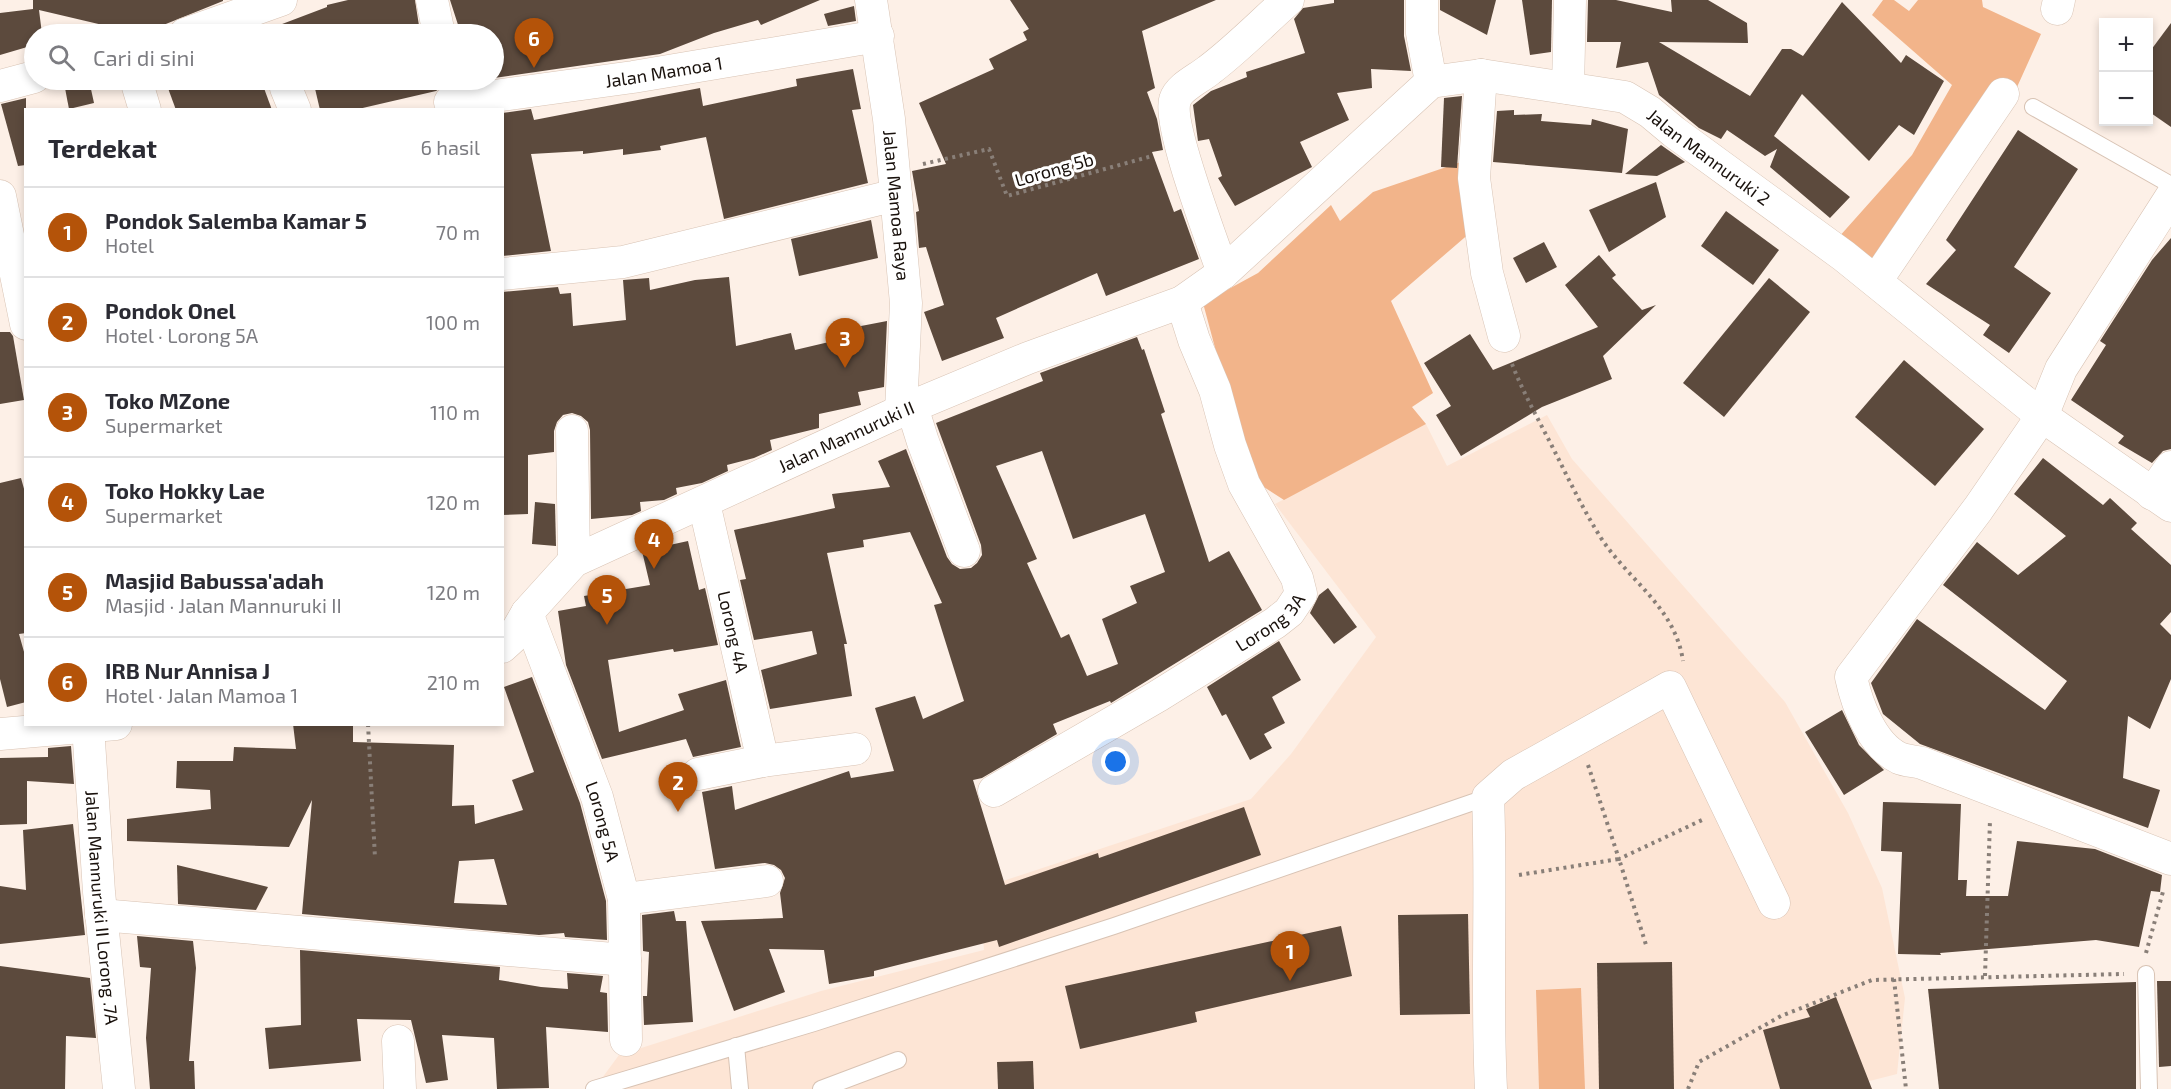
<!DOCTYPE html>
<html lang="id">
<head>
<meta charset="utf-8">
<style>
	body { margin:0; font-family:"Exo 2",sans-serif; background:#f7f7f7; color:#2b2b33 }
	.controls { position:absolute; right:18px; top:18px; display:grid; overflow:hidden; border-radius:0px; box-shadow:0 3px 9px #0003 }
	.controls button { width:54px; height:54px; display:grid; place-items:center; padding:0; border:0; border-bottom:2px solid #e1e1e2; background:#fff; color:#2b2b33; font:30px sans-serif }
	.you { position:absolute; left:1116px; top:762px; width:21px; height:21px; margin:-15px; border:4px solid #fff; border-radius:50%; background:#1a73e8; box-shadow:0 0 0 9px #1a73e833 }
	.badge { display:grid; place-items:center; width:39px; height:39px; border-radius:50%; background:#b45309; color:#fff; font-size:20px; font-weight:700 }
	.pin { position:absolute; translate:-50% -50px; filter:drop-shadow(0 2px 3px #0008) }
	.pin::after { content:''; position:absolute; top:32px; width:21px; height:18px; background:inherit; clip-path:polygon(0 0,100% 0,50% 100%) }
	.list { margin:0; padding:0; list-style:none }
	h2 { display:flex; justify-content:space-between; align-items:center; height:78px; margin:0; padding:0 24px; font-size:26px }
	h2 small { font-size:20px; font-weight:400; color:#7c7c81 }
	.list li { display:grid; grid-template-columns:39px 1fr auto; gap:18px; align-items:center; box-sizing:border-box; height:90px; padding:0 24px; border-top:2px solid #e1e1e2 }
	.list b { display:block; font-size:22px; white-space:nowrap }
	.list p { margin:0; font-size:20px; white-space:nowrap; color:#7c7c81 }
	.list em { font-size:20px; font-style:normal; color:#7c7c81 }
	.icon { flex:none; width:33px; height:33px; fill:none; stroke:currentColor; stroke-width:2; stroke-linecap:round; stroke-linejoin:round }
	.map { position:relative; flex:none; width:2171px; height:1089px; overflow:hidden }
	.search { position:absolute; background:#fff; box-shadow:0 3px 9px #0003; left:24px; top:24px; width:480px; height:66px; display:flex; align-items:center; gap:15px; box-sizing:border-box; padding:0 21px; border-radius:33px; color:#7c7c81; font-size:22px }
	.panel { position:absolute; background:#fff; box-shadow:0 3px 9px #0003; left:24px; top:108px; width:480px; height:618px; border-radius:0px }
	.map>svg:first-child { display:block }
	.built { fill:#fde5d5 }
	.green { fill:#f2b48a }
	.building { fill:#5c4a3d; fill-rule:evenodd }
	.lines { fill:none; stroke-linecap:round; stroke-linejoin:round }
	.lane-casing { stroke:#d8c3b4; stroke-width:18 }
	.street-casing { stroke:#d8c3b4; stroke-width:33 }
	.path { stroke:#897f78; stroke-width:4; stroke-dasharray:3 4.5; stroke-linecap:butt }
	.lane { stroke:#fff; stroke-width:16 }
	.street { stroke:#fff; stroke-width:32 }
	.labels { text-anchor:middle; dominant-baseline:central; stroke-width:6; stroke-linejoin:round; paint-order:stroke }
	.street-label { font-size:18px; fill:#19110c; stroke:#fff }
</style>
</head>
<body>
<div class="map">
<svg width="2171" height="1089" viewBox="0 0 2171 1089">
	<rect width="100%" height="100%" fill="#fdf0e7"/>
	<path class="built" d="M1547,415L1572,459L1785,702L1848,813L1882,888L1905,998L1897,1074L1838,1089H594L619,1055L821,991L984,950L979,889L1251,799L1291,754L1376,637L1275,504L1426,424L1447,466Z"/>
	<g class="green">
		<path d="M1883,0H1894L1909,11L1918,0H1982L1983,7L2041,34L2008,107L1888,274L1838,238L1912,155L1952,85L1872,15Z"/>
		<path d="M1464,161L1471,232L1391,301L1433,393L1412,407L1426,424L1284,500L1250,478L1203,303L1258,273L1331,205L1340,221L1373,192Z"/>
		<path d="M1581,988L1585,1089H1539L1536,990Z"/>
	</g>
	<g class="building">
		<path d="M33,0H223V1L141,34L39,10L42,34H34V45L0,55V13L33,9Z"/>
		<path d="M348,0H415L420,32L412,34H261V32L327,7V5Z"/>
		<path d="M450,0H820L761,25L758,20L714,33L660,54L494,78V34H461Z"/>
		<path d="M1010,0H1216L1142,31L1155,88L1147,92L1157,119L1163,150L1152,152L1174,212L1181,209L1199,259L1106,296L1097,273L996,318L1004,338L942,361L924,312L944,305L926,247L919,248L916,212L919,211L912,171L946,164L919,103L994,69L989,59L1027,40L1023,32L1029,29Z"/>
		<path d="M1334,0H1404V36L1411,71L1371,69L1372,88L1337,93L1349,120L1300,142L1312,167L1235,206L1218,178L1222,176L1209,139L1198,141L1193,105L1211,91L1247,77L1246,72L1305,53L1294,19L1303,8L1334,3Z"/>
		<path d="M1440,0H1496L1487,35L1440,10Z"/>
		<path d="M1522,0H1552L1551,52L1530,55Z"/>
		<path d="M1588,0H1616L1672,12L1671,0H1708L1747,23L1748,43L1659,42L1750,96L1782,49H1791L1803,56L1842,2L1901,63L1906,55L1944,81L1914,135L1899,125L1869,161L1802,94L1774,136L1850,197L1830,218L1770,167L1777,149L1765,156L1727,130L1721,139L1699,128L1659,95L1648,62L1616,68L1621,42H1587Z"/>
		<path d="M854,6L856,21L828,26L824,14Z"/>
		<path d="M2171,23V127L2148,111V54Z"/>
		<path d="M853,69L861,109L852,110L868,183L724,219L706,137L660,146L661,150L623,155V149L583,154V151L531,154L551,251L502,256V113L531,109L534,120L700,88L703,106L797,86L796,79Z"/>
		<path d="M78,80H89L94,103L69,109L64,83Z"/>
		<path d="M165,80H261L272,110H176Z"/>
		<path d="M313,80H444L445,85L436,91L354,110H320Z"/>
		<path d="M1462,96L1457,168L1441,167L1444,98Z"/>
		<path d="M26,98V165L18,166L1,104Z"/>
		<path d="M1514,110V115L1542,114L1541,121L1591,125L1592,119L1628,129L1622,173L1493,162L1497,111Z"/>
		<path d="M2018,130L2078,169L2014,267L2051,293L2009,353L1983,335L1990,325L1926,284L1956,250L1946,240Z"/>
		<path d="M1661,145L1685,162L1657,176L1625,174Z"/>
		<path d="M1656,182L1666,217L1609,252L1589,210Z"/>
		<path d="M1726,211L1779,250L1753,285L1701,246Z"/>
		<path d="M871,220L878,258L799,276L791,239Z"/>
		<path d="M2171,238V449L2163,451L2152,463L2118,443L2124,436L2071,400L2106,345L2100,341L2152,260Z"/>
		<path d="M1544,242L1557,267L1526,283L1513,258Z"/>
		<path d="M1599,255L1616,275L1612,278L1642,310L1656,305L1603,356L1612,379L1542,407L1461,456L1436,415L1451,406L1424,363L1470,334L1493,370L1598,327L1565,285Z"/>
		<path d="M729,277L736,346L791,333L795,350L863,334L861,326L887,321L884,387L858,392L861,405L819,414V428L770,440L772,450L754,458L727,465L728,471L702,483L676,488L677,494L664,500L640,502L641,511L632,515L591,519L590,430L588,422L581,416L572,413L563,415L557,422L554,431V452L528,455V514L502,515V292L558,287L560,294L571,293L573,326L626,320L623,280L649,278L650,290L695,280Z"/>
		<path d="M1769,278L1810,312L1724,417L1683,383Z"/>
		<path d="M0,332H10L13,336L24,400L0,404Z"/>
		<path d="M1137,337L1142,350L1144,349L1165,412L1161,414L1209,562L1229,551L1262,610L1111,703L1110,701L1053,724L1057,734L982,778L973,780L1005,885L1098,853L1099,858L1244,807L1261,855L999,947L997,940L874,971V976L829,984L824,950L769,949L785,992L734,1011L701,921L783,918L780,893L785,878L781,870L774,865L765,863L715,869L702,792L732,786L735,810L849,771L851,778L894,771L875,708L915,696L923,719L964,701L934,605L942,603L910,532L863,540L864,547L827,553L847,644H844L852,696L770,709L761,670L817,654L812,631L754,640L740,580L746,579L734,530L835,508L832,494L890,487L878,461L906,449L947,557L952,564L960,569L971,568L977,563L982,555L981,545L936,423L1043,381L1040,373ZM1042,451L1073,539L1145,514L1165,572L1130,586L1137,603L1102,619L1118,664L1087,676L1069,634L1061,638L1027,563L1037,559L996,466Z"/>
		<path d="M1904,360L1984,429L1935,486L1855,417Z"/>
		<path d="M2043,458L2103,505L2110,498L2137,523L2131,529L2171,565V612L2160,624L2171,635V679L2150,729L2128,716L2123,778L2160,790L2148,828L1920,744L1883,714L1871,683L1917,619L2045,710L2067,681L1943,585L1977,542L2018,575L2066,536L2014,494Z"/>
		<path d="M21,478L26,496V633L19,634L26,659V702L7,707L0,679V483Z"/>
		<path d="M535,502L555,504L556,546L532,544Z"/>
		<path d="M688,541L699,590L705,588L718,645L674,652L673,649L608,660L619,732L684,710L678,694L726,680L741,747L693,757L686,739L602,759L566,665L558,611L586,606L584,596L650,585L642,551Z"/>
		<path d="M1328,588L1357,627L1334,644L1310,613L1319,595Z"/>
		<path d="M1279,641L1301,680L1272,697L1285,723L1264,734L1272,748L1250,760L1226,714L1222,716L1207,687Z"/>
		<path d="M532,677L580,803L606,901L607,940L565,937L564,933L539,935L302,914L312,800L289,847L127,841V819L211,809L210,790L176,788L177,761H233L234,747L296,749L293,724H353V742L454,745L452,806L474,805L475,824L523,810L512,780L534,772L504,687ZM494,859L507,905L454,903L459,861Z"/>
		<path d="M1842,710L1859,745L1884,770L1844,795L1805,732Z"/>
		<path d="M71,746L74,784L27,781V824L0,825V758L48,757V748Z"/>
		<path d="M1883,802L1961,804L1958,880H1967L1966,896H2008L2017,841L2095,849L2162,875L2160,892L2151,891L2139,947L2096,940L1940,953L1941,955L1898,954L1902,852L1881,851Z"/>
		<path d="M73,824L85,935L0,944V886L26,890L23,830Z"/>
		<path d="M177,865L268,887L256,910L178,904Z"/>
		<path d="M674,911L676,921H686L693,1022L644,1025L643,996H647L649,952L643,951L642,915Z"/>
		<path d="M1468,914L1470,1014L1400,1015L1398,915Z"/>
		<path d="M1341,926L1352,976L1195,1012L1197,1022L1080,1049L1065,986Z"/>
		<path d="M137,936L193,941L196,968L189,1061H194L195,1089H150L146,1038L151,968L140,967Z"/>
		<path d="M300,950L500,967L499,980L541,987L568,989L567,973L603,976L600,992L607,993L608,1032L546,1027L549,1088L497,1089L494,1038L442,1035L448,1080L426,1083L411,1020L357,1019L361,1061L269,1069L265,1028L301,1025Z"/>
		<path d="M1672,962L1674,1089H1599L1597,963Z"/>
		<path d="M0,966L90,978L96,1038L66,1036L65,1089H0Z"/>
		<path d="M2157,981H2171V1066L2159,1067Z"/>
		<path d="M2136,982V1089H1939L1928,989Z"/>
		<path d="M1836,997L1872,1089H1780L1763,1030L1810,1017L1806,1009Z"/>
		<path d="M1033,1061L1034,1089H998L997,1062Z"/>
	</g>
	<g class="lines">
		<g class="lane-casing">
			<g id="lane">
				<path d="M2033,107L2171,185"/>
				<path d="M2146,974L2149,1089"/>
				<path d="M736,1046L740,1089"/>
				<path d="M594,1089L814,1023L1114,926L1488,797"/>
				<path d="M821,1089L898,1060"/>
			</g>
		</g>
		<g class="street-casing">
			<g id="street">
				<path d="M432,0L439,34"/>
				<path id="s1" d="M871,0L889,119L906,303L901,411"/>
				<path d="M1422,0V33L1431,82"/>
				<path d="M2057,9L2059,0"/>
				<path d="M185,34L281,0"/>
				<path d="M1481,75L1474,178L1487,273L1504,336"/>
				<path d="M136,80L145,110"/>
				<path d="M0,86L34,77"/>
				<path d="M286,88L295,110"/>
				<path d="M1568,88L1570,0"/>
				<path id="s2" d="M450,102L633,77L878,36"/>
				<path d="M0,196L26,324"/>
				<path d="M2171,197L2061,369L2042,416L1978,509L1851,677C1857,705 1872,745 1899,758C1906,761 1915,761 1922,763L2171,859"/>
				<path d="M1223,273C1213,243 1167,124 1175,100C1179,87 1198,79 1209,70C1237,49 1262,23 1288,0"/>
				<path d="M502,274L623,262L896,195"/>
				<path d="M1876,281L2003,94"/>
				<path d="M912,407L923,442L964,551"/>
				<path d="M572,431L574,561"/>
				<path d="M2152,494L2171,467"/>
				<path id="s3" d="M704,503L763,761"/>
				<path id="s4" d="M527,613L597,797L624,899L626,1040"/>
				<path id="s5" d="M502,647L513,637L527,613L574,561L901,411L1028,358L1182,302L1223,273L1431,82L1481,75L1625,97L1650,112L1674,132L1844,256L2042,416L2171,506"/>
				<path id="s6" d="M88,726L99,892L119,1089"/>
				<path d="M0,734L116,724"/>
				<path d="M698,774L763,761L855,749"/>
				<path id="s7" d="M994,791L1158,696L1275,623L1289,612L1301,594L1297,578L1244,484L1230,445L1215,390L1194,340L1182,302"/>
				<path d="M624,899L767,881"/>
				<path d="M101,915L625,960"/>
				<path d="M398,1041L400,1089"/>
				<path d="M1491,1089C1486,992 1492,894 1488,797L1513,775L1670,687L1774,903"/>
			</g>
		</g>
		<g class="path">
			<path d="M923,164L989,149L1007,196L1152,156"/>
			<path d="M1512,364C1524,395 1541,424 1556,454C1570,482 1584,511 1601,538C1629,581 1675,607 1683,661"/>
			<path d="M368,724L375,858"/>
			<path d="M1588,765L1619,859L1702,820"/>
			<path d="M1519,875L1619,859L1647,948"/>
			<path d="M2146,953L2164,888"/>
			<path d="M1985,976L1990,820"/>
			<path d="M1894,979L1906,1089"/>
			<path d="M1688,1089L1699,1062L1781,1016L1872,980L2124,974"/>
		</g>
		<use href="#lane" class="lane"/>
		<use href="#street" class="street"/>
	</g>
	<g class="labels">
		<g class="street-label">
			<text stroke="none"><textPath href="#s2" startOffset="216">Jalan Mamoa 1</textPath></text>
			<text stroke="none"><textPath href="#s5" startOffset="1406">Jalan Mannuruki 2</textPath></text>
			<text transform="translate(1054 169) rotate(-16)">Lorong 5b</text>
			<text stroke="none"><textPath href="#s1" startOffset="207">Jalan Mamoa Raya</textPath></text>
			<text stroke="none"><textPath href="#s5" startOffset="412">Jalan Mannuruki II</textPath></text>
			<text stroke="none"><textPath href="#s7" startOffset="324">Lorong 3A</textPath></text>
			<text stroke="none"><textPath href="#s3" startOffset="132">Lorong 4A</textPath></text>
			<text stroke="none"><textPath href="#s4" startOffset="222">Lorong 5A</textPath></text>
			<text stroke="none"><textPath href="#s6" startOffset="182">Jalan Mannuruki II Lorong .7A</textPath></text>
		</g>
	</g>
</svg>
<div class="controls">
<button>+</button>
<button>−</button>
</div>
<div class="you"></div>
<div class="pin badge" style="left:1290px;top:981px">1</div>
<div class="pin badge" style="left:678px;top:812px">2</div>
<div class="pin badge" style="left:845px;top:368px">3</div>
<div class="pin badge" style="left:654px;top:569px">4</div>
<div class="pin badge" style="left:607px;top:625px">5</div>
<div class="pin badge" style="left:534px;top:68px">6</div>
<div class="search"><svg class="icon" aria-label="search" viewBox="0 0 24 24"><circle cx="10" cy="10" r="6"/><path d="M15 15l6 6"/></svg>Cari di sini</div>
<section class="panel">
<h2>Terdekat<small>6 hasil</small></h2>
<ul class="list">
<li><span class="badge">1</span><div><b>Pondok Salemba Kamar 5</b><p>Hotel</p></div><em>70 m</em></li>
<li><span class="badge">2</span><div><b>Pondok Onel</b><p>Hotel · Lorong 5A</p></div><em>100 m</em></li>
<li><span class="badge">3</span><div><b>Toko MZone</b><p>Supermarket</p></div><em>110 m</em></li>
<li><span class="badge">4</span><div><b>Toko Hokky Lae</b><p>Supermarket</p></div><em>120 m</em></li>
<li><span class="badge">5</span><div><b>Masjid Babussa'adah</b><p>Masjid · Jalan Mannuruki II</p></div><em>120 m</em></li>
<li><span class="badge">6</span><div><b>IRB Nur Annisa J</b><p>Hotel · Jalan Mamoa 1</p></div><em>210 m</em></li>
</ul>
</section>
</div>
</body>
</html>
